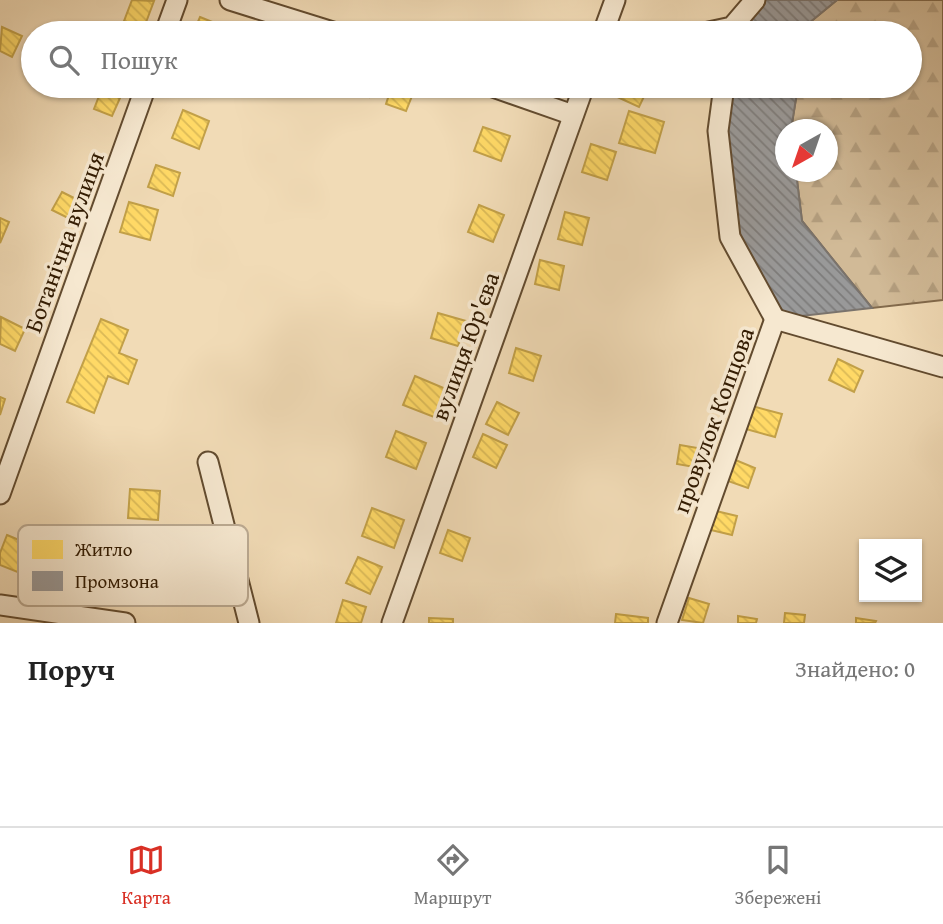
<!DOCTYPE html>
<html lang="uk">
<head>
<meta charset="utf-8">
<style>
	body { margin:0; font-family:"Gentium Book Plus",serif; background:#f6f6f6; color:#222 }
	.controls { position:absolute; right:21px; bottom:21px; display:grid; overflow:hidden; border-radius:0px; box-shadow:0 2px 5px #0004 }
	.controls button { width:63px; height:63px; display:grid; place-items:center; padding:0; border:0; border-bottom:2px solid #e0e0e0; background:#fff; color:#222; font:35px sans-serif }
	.compass { position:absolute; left:775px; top:119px; width:63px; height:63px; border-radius:50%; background:#fff; box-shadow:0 2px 5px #0004; rotate:220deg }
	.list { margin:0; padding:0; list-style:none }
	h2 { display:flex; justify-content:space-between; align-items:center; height:91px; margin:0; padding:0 28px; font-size:30px }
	h2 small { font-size:23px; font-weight:400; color:#767676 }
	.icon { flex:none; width:38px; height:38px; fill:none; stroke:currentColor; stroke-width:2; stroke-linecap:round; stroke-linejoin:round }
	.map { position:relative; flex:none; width:943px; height:623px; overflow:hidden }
	.search { position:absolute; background:#fff; box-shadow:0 2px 5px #0004; left:21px; right:21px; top:21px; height:77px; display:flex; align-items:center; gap:18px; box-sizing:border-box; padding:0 24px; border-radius:38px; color:#767676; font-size:26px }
	.sheet { height:203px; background:#fff }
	nav { display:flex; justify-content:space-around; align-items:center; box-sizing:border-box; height:98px; border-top:2px solid #e0e0e0; background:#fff; font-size:19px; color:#767676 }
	nav a { display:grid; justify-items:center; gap:4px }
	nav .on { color:#d93025 }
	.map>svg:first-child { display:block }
	.forest { fill:url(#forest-firs); stroke:#826a4c; stroke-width:2 }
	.homes { fill:url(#homes-back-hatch); stroke:#c2a048; stroke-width:2 }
	.industry { fill:url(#industry-back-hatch); stroke:#7a736c; stroke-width:2 }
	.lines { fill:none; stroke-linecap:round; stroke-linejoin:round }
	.minor-casing { stroke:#624b2f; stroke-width:23 }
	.minor { stroke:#f6e8d0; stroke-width:19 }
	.labels { text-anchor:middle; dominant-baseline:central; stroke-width:7; stroke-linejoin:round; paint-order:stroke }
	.street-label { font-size:24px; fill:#321b02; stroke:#f6e8d0 }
	.key { fill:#f6e8d0; stroke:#bbaa92; stroke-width:2 }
	.key-label { font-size:19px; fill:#321b02 }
</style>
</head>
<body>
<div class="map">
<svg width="943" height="623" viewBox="0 0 943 623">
	<defs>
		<pattern id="forest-firs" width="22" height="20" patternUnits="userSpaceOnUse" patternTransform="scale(1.75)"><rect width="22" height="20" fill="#d1ba97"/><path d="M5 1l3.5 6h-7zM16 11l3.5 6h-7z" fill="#b49f80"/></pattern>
		<pattern id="homes-back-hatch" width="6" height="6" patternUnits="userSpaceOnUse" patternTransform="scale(1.75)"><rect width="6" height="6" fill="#ffd966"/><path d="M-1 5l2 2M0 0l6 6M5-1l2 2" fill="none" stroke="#dbba57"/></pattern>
		<pattern id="industry-back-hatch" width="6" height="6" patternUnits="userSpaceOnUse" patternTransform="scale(1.75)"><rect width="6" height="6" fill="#999"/><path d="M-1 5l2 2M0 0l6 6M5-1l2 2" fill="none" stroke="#7d7c7b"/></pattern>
	</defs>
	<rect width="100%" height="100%" fill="#f1dbb6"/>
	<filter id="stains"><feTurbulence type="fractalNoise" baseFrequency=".00286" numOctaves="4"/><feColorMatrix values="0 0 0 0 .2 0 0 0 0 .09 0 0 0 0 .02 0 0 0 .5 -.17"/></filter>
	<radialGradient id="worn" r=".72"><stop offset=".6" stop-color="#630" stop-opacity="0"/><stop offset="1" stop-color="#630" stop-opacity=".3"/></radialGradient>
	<path class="forest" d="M837,0H943V300L872,308L802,221L796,172H828V130L791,129L798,86H910V33H807L809,23Z"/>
	<g class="homes">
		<path d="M132,0L154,1L142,33H133L121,29Z"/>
		<path d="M200,17L239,33H193Z"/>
		<path d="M2,27L22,36L12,57L0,51Z"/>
		<path d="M341,86H372L369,97L340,89Z"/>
		<path d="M392,86H416L406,111L386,104Z"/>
		<path d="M619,86H649L639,107L615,96Z"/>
		<path d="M101,91L120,98L112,116L94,109Z"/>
		<path d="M183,110L209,121L199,149L172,138Z"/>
		<path d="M629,111L664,122L655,153L619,143Z"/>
		<path d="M483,127L510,136L501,161L474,151Z"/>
		<path d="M591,144L616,152L607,180L582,172Z"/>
		<path d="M156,165L180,173L173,196L148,187Z"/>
		<path d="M62,192L82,202L72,220L52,210Z"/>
		<path d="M129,202L158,210L150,240L120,232Z"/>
		<path d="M479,205L504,215L493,242L468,232Z"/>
		<path d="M565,212L589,218L582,245L558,239Z"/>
		<path d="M0,218L9,222L0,243Z"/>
		<path d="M540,260L564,266L559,290L535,284Z"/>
		<path d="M438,313L466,321L458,346L431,338Z"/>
		<path d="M1,317L25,329L15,351L0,344Z"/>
		<path d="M101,319L128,330L119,353L137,360L128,384L108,376L94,413L67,402Z"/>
		<path d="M516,348L541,356L533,381L509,373Z"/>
		<path d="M838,359L863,371L854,392L829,380Z"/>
		<path d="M415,376L446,389L434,417L403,405Z"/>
		<path d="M0,397L5,399L0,415Z"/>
		<path d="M497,402L519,413L508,435L486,424Z"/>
		<path d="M752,406L782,414L775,437L746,429Z"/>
		<path d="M396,431L426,443L416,469L386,457Z"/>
		<path d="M483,434L507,445L496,468L473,457Z"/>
		<path d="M680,445L709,450L706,469L677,464Z"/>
		<path d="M733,459L755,468L748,488L725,480Z"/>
		<path d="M130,489L160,491L158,520L128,518Z"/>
		<path d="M372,508L404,520L394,548L362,536Z"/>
		<path d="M716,511L737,516L732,535L711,530Z"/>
		<path d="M448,530L470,538L462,561L440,553Z"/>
		<path d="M7,535L36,547L25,575L0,565V553Z"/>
		<path d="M358,557L382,567L370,594L346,583Z"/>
		<path d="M689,598L709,604L703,623L682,620Z"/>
		<path d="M343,600L366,607L361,623H336Z"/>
		<path d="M785,613L805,615L804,623H784Z"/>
		<path d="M616,614L648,618V623H615Z"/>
		<path d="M738,616L757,619L756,623H738Z"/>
		<path d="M429,618L453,619V623H429Z"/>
		<path d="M856,618L876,621L875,623H856Z"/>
	</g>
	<g class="industry">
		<path d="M755,0H837L809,23L807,33H731Z"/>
		<path d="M724,86H798L791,130H786V172H796L802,221L872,308L775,319L730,237Z"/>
	</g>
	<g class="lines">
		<g class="minor-casing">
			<g id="minor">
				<path d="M230,0L336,33"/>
				<path d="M165,33L177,0"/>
				<path d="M603,33L615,0"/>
				<path d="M704,33L732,27L755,0"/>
				<path d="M490,86L573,115"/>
				<path d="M724,86L718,131L730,237L775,319"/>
				<path d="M775,319L943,367"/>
				<path d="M208,462L249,623"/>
				<path d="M0,494L146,86"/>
				<path d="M0,605L125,623"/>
				<path d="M392,623L584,86"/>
				<path d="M667,623L775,319"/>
			</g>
		</g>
		<use href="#minor" class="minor"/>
	</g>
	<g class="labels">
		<g class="street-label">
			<text transform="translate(64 242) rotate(-70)">Ботанічна вулиця</text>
			<text transform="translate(465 346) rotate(-70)">вулиця Юр'єва</text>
			<text transform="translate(713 420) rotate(-70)">провулок Копцова</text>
		</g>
	</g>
	<rect x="18" y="525" width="230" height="81" rx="10" class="key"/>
	<rect x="32" y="540" width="31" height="19" fill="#ffd966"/>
	<rect x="32" y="571" width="31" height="20" fill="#999"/>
	<g class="key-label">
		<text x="75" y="556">Житло</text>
		<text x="75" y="588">Промзона</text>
	</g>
	<rect width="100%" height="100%" filter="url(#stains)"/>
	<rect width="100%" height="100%" fill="url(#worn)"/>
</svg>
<div class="controls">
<button><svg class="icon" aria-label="layers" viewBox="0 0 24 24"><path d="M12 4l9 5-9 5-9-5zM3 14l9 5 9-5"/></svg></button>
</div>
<svg class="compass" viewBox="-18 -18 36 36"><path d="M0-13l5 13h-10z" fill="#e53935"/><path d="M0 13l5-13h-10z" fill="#767676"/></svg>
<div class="search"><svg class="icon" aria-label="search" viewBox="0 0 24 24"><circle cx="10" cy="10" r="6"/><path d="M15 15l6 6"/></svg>Пошук</div>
</div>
<section class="sheet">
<h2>Поруч<small>Знайдено: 0</small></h2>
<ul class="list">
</ul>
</section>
<nav>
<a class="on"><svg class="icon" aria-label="map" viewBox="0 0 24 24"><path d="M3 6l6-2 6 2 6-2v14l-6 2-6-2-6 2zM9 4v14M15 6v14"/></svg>Карта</a>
<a><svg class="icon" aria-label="directions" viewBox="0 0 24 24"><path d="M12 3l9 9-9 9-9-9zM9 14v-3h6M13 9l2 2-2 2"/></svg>Маршрут</a>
<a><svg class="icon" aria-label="saved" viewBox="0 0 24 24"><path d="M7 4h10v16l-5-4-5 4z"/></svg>Збережені</a>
</nav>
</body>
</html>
